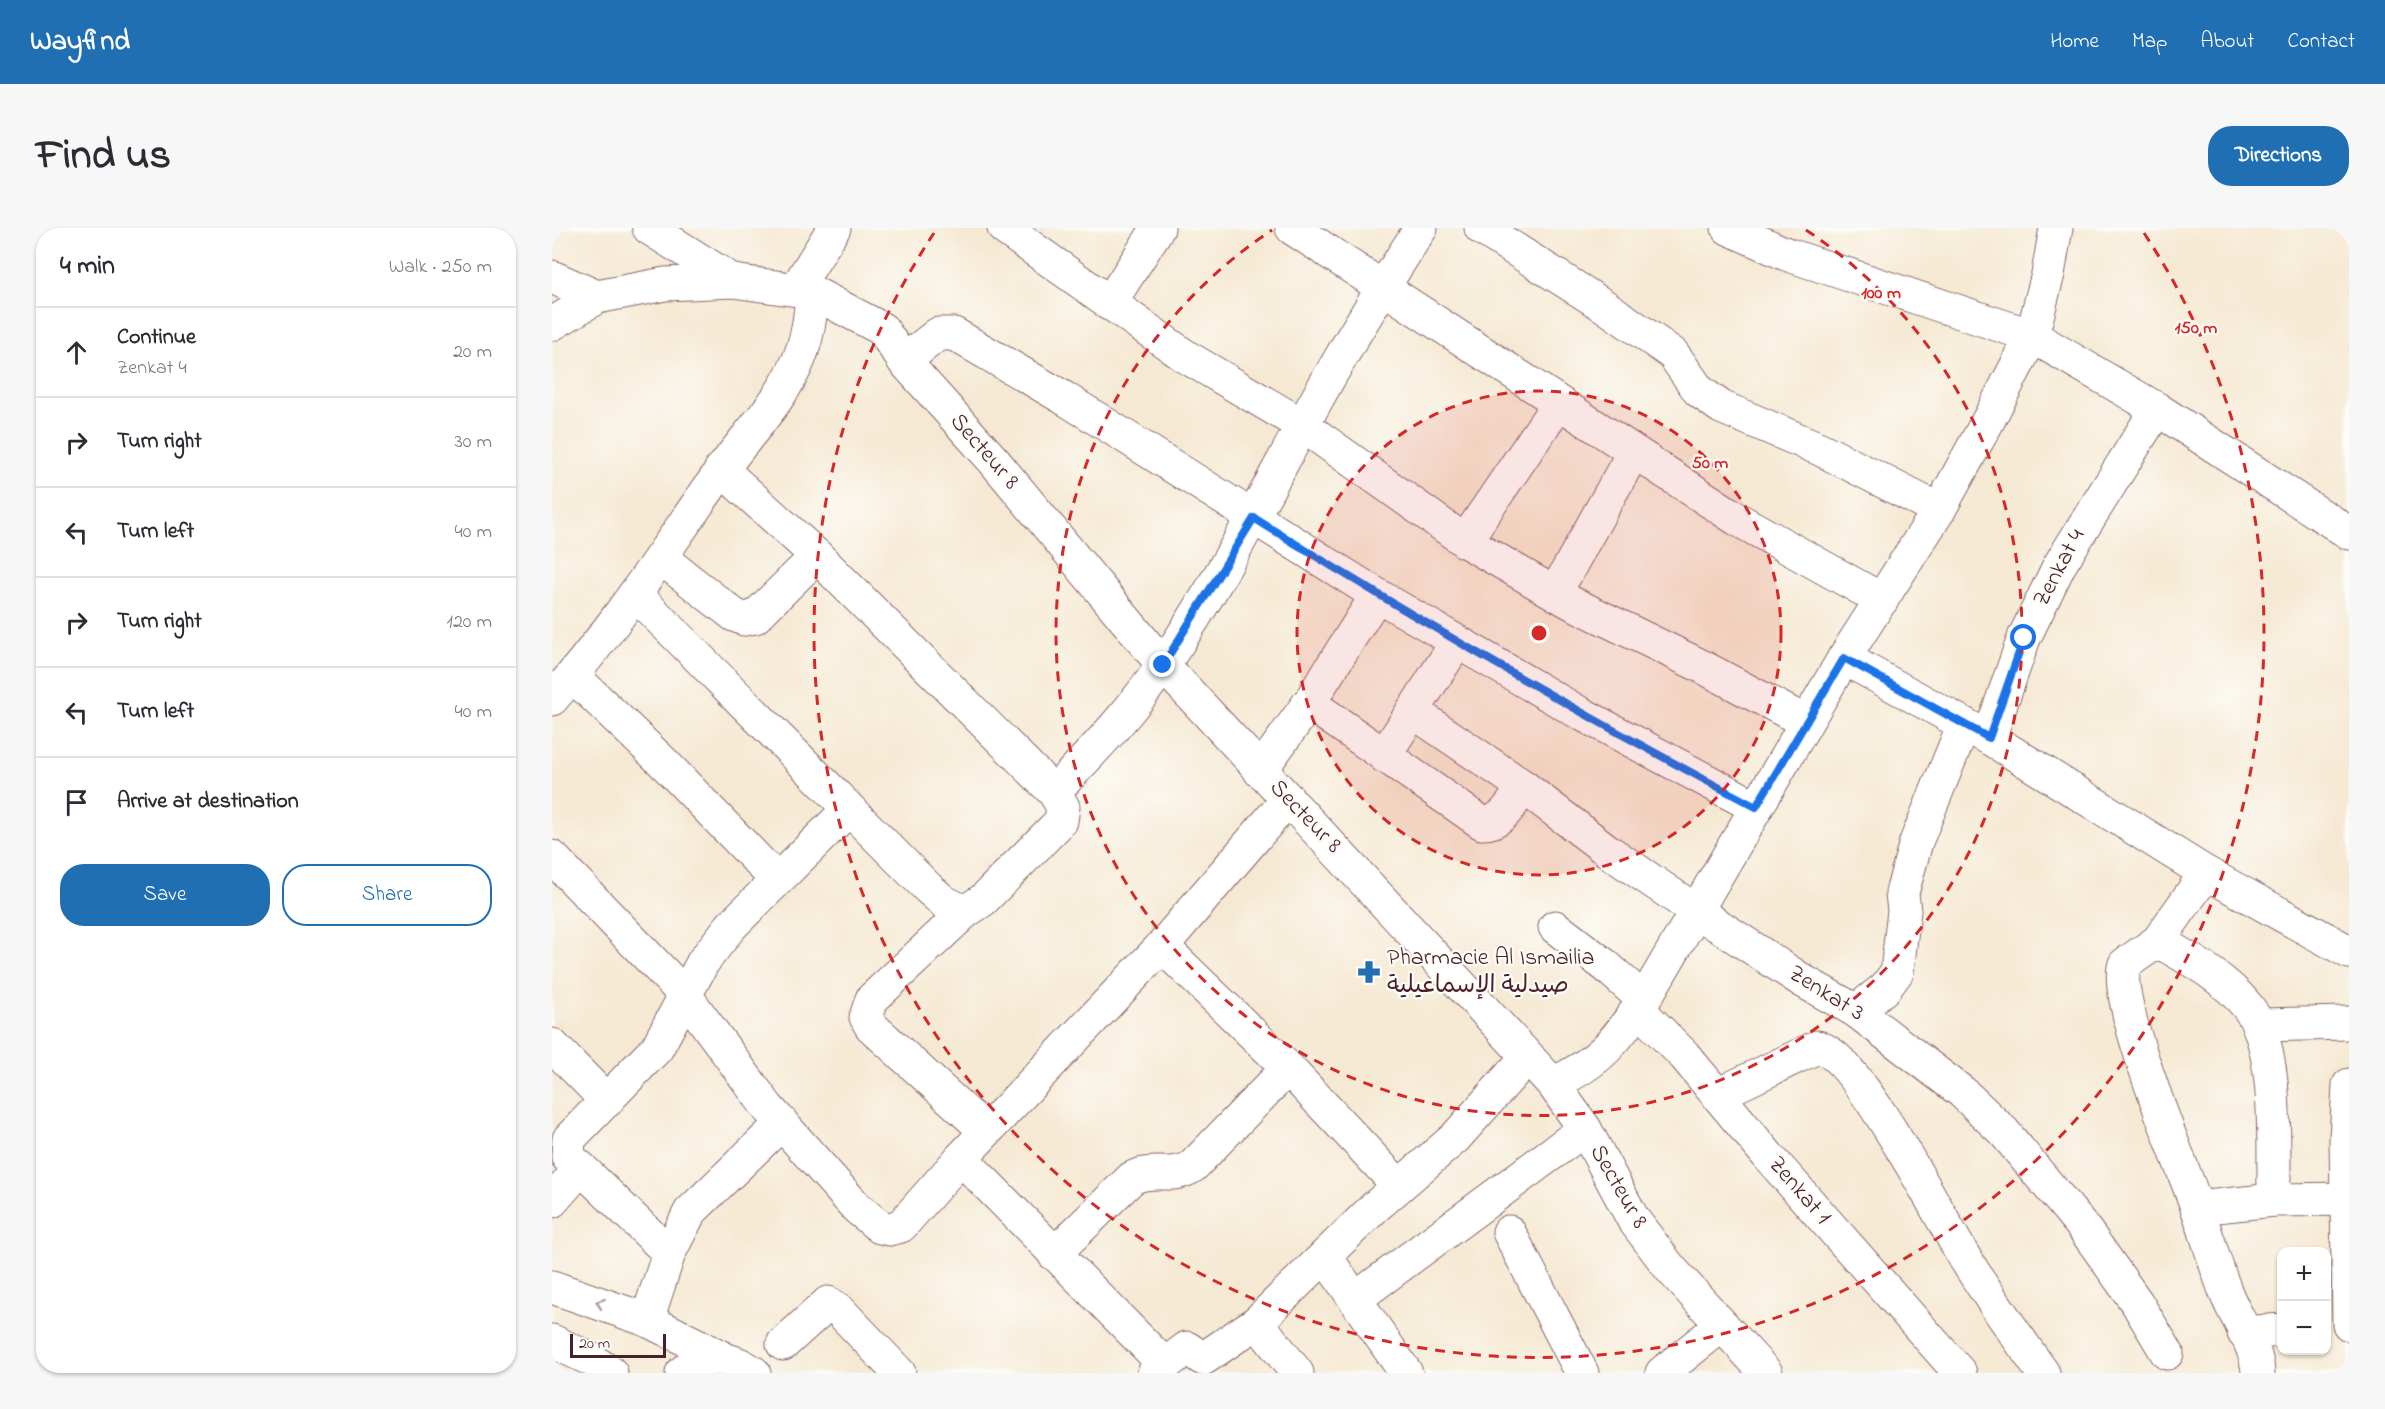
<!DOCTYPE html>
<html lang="en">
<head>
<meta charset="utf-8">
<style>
	body { margin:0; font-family:"Indie Flower","Playpen Sans Arabic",sans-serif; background:#f7f7f7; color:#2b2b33 }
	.controls { position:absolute; right:18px; bottom:18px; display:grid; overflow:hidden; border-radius:12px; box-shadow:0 2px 4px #0004 }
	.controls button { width:54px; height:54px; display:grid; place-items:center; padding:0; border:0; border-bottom:2px solid #e1e1e2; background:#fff; color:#2b2b33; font:30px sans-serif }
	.scale { position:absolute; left:18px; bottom:15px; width:96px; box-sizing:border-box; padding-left:6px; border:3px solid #4a1f2b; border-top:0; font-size:16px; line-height:21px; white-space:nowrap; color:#4a1f2b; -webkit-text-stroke:4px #fdfcf7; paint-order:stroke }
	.stop { position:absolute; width:18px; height:18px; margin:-14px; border:4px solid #1a73e8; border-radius:50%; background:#fff }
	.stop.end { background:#1a73e8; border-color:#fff; box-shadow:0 2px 6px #0008 }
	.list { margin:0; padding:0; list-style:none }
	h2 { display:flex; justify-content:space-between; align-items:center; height:78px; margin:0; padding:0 24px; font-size:26px }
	h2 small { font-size:20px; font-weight:400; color:#7c7c81 }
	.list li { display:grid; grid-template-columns:39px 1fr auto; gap:18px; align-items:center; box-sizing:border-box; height:90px; padding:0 24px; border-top:2px solid #e1e1e2 }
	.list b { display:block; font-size:22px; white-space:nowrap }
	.list p { margin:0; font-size:20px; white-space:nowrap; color:#7c7c81 }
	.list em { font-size:20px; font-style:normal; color:#7c7c81 }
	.actions { display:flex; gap:12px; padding:18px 24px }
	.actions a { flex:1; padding:14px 0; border:2px solid #1f6fb2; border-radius:24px; text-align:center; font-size:21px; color:#1f6fb2 }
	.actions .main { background:#1f6fb2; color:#fff }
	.icon { flex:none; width:33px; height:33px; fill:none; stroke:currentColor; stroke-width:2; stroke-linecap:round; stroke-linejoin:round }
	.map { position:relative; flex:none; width:1797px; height:1145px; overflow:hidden; border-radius:24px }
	header { display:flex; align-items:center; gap:36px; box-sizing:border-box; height:84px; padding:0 30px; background:#1f6fb2; color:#fff }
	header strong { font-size:28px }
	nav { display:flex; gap:33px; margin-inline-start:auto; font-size:21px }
	.intro { display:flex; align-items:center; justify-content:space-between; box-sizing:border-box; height:144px; padding:0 36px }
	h1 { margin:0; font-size:42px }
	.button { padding:15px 27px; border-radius:24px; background:#1f6fb2; color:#fff; font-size:21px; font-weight:700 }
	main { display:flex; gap:36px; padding:0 36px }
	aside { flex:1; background:#fff; border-radius:24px; box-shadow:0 2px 4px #0004 }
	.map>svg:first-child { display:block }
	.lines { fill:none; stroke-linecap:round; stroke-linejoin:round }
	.minor-casing { stroke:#866666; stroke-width:35 }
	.major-casing { stroke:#866666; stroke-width:35 }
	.minor { stroke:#fff; stroke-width:33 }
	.major { stroke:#fff; stroke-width:33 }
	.oneway { stroke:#ae9aa0 }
	.route { stroke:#1a73e8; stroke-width:8 }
	.ring { fill:none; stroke:#d62828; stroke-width:3; stroke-dasharray:10 8 }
	.labels { text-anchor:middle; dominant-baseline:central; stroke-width:4.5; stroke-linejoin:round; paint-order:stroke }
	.street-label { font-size:24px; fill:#4a1f2b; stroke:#fdfcf7 }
	.poi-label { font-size:24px; fill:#4a1f2b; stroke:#fdfcf7; text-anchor:start }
	.centre { fill:#d62828; stroke:#fdfcf7; stroke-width:3 }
	.ring-label { font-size:18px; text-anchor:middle; font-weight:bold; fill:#d62828; stroke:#fdfcf7; stroke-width:4.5; stroke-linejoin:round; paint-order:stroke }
</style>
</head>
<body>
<header>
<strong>Wayfind</strong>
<nav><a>Home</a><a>Map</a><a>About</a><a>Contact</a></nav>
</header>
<div class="intro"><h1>Find us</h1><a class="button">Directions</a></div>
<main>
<aside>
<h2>4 min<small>Walk · 250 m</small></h2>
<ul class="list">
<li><svg class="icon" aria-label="ahead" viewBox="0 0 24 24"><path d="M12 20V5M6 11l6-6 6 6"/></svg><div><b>Continue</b><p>Zenkat 4</p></div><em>20 m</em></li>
<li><svg class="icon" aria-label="right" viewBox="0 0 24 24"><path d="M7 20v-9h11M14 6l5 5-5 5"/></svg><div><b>Turn right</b></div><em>30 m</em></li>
<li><svg class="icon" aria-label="left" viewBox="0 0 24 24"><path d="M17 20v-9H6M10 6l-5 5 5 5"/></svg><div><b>Turn left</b></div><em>40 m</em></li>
<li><svg class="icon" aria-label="right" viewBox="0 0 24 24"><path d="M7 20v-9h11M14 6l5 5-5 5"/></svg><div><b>Turn right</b></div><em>120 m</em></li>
<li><svg class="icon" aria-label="left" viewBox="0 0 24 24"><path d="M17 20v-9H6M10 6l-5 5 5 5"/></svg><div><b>Turn left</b></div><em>40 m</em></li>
<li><svg class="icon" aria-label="arrive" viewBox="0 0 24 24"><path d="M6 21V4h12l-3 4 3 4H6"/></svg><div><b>Arrive at destination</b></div></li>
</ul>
<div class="actions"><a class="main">Save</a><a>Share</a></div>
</aside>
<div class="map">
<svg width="1797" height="1145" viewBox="0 0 1797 1145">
	<rect width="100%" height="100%" fill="#fdfcf7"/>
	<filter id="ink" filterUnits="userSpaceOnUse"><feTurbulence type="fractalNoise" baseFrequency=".0167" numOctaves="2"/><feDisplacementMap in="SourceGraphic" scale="12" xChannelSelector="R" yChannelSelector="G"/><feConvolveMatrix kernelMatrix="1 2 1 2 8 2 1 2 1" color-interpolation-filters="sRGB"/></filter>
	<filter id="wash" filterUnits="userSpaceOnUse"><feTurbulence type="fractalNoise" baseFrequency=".008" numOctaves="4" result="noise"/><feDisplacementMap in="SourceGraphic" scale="24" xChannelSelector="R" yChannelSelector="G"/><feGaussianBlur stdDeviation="1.35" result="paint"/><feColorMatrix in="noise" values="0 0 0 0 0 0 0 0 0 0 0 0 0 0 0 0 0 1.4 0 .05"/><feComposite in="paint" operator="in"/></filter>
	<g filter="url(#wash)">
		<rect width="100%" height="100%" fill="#f5e9d3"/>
	</g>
	<g filter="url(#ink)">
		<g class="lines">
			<g class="minor-casing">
				<g id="minor">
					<path d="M97,0L181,53"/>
					<path d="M452,0L633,128L750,197L913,313L1018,374L1149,438L1254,494"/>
					<path d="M740,0L1185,291L1330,372"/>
					<path d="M929,0L1054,79L1121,126L1147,163L1169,179L1268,221L1387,282"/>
					<path d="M1176,0L1234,26L1480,108L1605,181L1797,305"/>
					<path d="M0,49L45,69"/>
					<path d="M244,61L282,0"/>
					<path d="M557,76L606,0"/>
					<path d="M0,96L45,69L113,56L181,53L260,64L330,101L352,133L442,233L611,437L1001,856L1033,901L1081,991L1118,1040L1214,1145"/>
					<path d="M352,133L386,106H402L512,170L825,367L1026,484L1204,579"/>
					<path d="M913,313L1006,176"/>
					<path d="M109,330L182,387L192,391L203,389L265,328"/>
					<path d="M1003,365L1081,225"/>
					<path d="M83,366L376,660L392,674L413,684L431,672L509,593L511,579L502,564L265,328L169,241"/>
					<path d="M1292,430L1437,510L1654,645L1797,724"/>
					<path d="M21,448L114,537L224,651"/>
					<path d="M0,471C63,400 114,320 169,243C195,206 230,173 247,131C256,109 259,87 260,64"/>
					<path d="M757,475L930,595C951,596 960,574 972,559"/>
					<path d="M860,483L972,559L1056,623L1144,683L1251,753L1304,783L1410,864L1452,904L1531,999L1585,1075L1615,1125"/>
					<path d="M1437,510L1472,410L1507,338L1605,181"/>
					<path d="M832,528L905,414"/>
					<path d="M708,543L757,475L825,367"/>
					<path d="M502,564C540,524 580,483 611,437C664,361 706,279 750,198C787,130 827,64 869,0"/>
					<path d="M0,629L133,767L216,880L305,980L328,999L337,1001L349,998L409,930L610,718L736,571"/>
					<path d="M1654,645L1606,713L1573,736C1559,770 1630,937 1645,979C1655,1007 1663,1037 1674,1065C1684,1091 1705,1117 1706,1145"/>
					<path d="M413,684L320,771L314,789L319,798L434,903"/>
					<path d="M1003,699L1054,738L1092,772"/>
					<path d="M1606,713C1637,731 1672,749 1695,778C1728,818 1721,921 1722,972"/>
					<path d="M610,718L736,840L847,958"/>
					<path d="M1086,781L1132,827L1217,929L1408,1145"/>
					<path d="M1304,783L1333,760L1345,744L1352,683L1350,665L1364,614L1412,496"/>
					<path d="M1707,797L1797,795"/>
					<path d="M0,817L55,873"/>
					<path d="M1001,856C1050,832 1061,816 1092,772L1292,430L1387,282L1437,191L1480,108L1496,46L1504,0"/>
					<path d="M1797,857L1794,911L1797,1096"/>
					<path d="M1167,866L1265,819C1305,824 1390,994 1414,1032C1438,1071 1465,1108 1491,1145"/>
					<path d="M409,930L612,1136"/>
					<path d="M29,940L117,1025"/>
					<path d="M0,973L29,940L16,929L17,911L105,820L151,734L179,698L296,582"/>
					<path d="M1645,980L1722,972L1796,971"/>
					<path d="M957,1004L1030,1145"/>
					<path d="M502,1026L580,950C601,939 621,952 641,938L736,840"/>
					<path d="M773,1028L854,1145"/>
					<path d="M803,1071L1033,901"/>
					<path d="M95,1092L117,1025L138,984L230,895"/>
					<path d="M705,1094L745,1145"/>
					<path d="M1692,1105L1730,1102"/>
					<path d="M231,1116L276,1075L287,1082L347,1145"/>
					<path d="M602,1145L635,1120L651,1131L705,1094L823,979L903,910L976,828"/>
					<path d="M1110,1145L1170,1097"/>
				</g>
			</g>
			<g class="major-casing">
				<g id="major">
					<path d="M0,1059L95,1092L171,1130"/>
					<path d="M0,1113L40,1132L59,1145"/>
					<path d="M130,1145C152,1125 179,1128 202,1145"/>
				</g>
			</g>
			<use href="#minor" class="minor"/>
			<use href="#major" class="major"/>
		</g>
		<defs><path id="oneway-chevron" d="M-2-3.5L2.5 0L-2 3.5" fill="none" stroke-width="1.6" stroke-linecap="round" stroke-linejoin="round" transform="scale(1.5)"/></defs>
		<use class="oneway" href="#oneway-chevron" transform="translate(48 1075) rotate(-160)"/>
	</g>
	<g class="lines" filter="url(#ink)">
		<path class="route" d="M611,437L702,290C866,393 1033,489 1204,579L1292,430L1437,510L1472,410"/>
	</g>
	<circle cx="987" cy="405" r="242" fill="#d62828" fill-opacity=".12"/>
	<g class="ring">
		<circle cx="987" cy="405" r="242"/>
		<path d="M1254 2A483 483 0 1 1 720 2"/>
		<path d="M1592 5A725 725 0 1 1 382 5"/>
	</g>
	<defs>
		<g id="pharmacy-bare" transform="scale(1.8)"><path d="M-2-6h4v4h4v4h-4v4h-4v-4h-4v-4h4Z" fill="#1f6fb2" stroke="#fdfcf7" stroke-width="2.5" paint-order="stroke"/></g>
	</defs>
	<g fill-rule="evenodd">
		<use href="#pharmacy-bare" x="817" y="744"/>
	</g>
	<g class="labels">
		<g class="street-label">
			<text transform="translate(432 224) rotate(49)">Secteur 8</text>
			<text transform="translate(1508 340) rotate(-62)">Zenkat 4</text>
			<text transform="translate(753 589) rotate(46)">Secteur 8</text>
			<text transform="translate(1274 766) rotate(32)">Zenkat 3</text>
			<text transform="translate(1066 959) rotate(60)">Secteur 8</text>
			<text transform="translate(1247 963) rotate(49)">Zenkat 1</text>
		</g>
		<g class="poi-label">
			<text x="835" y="730">Pharmacie Al Ismailia<tspan x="835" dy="28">صيدلية الإسماعيلية</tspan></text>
		</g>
	</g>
	<circle cx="987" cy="405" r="9" class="centre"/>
	<g class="ring-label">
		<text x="1329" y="70">100 m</text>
		<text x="1644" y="105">150 m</text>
		<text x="1158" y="240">50 m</text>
	</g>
</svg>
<div class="controls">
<button>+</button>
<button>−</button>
</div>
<div class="scale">20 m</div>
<div class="stop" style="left:1472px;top:410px"></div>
<div class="stop end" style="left:611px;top:437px"></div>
</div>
</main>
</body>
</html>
